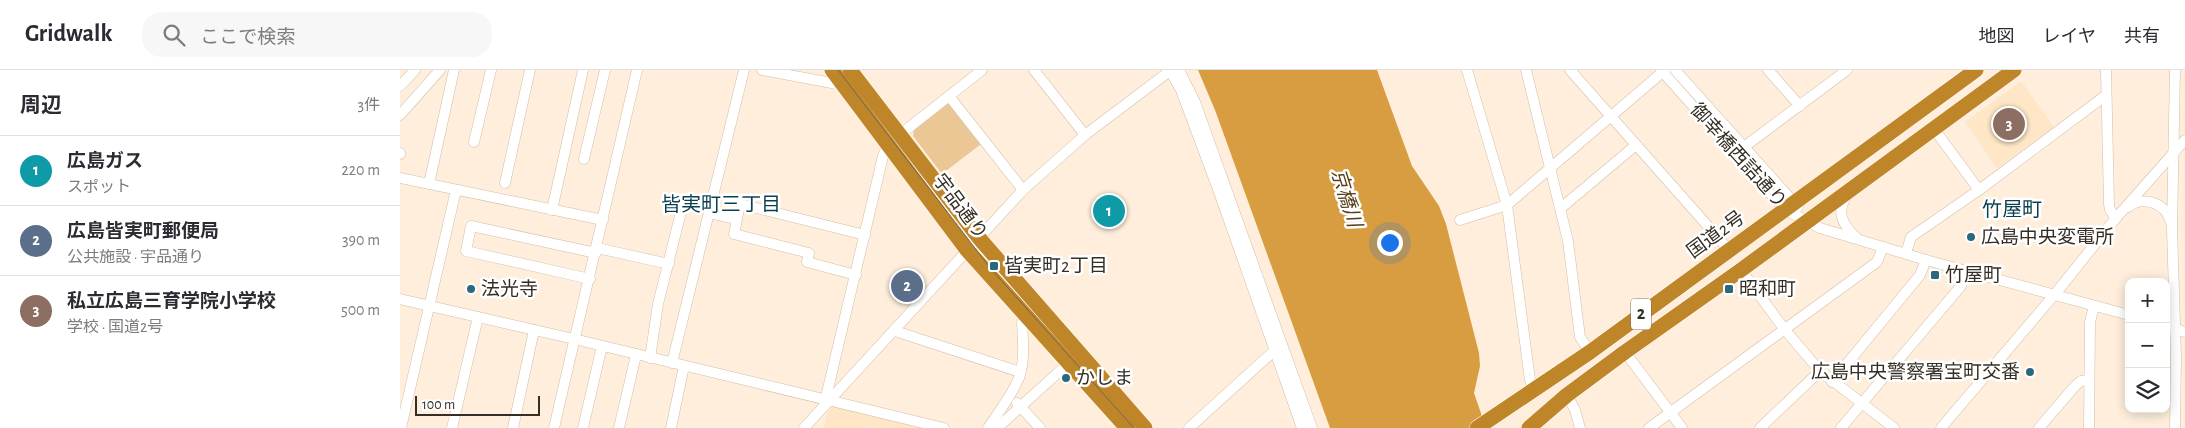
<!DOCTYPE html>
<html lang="ja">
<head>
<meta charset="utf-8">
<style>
	body { margin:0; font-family:"Alegreya Sans","Noto Sans JP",sans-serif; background:#f7f7f7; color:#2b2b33 }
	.controls { position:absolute; right:15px; bottom:15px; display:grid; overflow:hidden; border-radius:10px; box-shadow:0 2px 12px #0003 }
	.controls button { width:45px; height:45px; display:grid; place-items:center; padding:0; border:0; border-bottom:1px solid #e1e1e2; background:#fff; color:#2b2b33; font:25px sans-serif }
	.scale { position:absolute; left:15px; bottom:12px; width:125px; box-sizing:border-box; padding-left:5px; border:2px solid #352e24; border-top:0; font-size:14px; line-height:18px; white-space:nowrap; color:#352e24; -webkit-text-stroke:4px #fff; paint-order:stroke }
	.you { position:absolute; left:989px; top:172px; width:18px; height:18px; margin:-12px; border:4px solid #fff; border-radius:50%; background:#1a73e8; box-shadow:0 0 0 8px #1a73e833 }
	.badge { display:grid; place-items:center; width:32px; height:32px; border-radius:50%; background:#2a687e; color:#fff; font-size:16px; font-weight:700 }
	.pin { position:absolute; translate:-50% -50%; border:2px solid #fff; box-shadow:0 1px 5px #0006 }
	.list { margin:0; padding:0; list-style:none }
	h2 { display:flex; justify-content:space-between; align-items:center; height:65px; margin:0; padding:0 20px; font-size:21px }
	h2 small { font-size:16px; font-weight:400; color:#7c7c81 }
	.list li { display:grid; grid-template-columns:32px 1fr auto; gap:15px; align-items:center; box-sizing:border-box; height:70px; padding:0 20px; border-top:1px solid #e1e1e2 }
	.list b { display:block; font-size:19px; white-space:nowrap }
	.list p { margin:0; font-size:16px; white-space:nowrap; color:#7c7c81 }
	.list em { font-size:16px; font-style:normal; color:#7c7c81 }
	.icon { flex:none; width:28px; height:28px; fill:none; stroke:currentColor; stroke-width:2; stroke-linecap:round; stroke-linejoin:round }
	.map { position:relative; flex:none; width:1785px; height:358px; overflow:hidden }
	header { display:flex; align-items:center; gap:30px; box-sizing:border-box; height:70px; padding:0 25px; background:#fff; border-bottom:1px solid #e1e1e2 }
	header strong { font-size:24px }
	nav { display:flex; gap:28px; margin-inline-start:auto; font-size:18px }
	.search { width:350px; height:45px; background:#f7f7f7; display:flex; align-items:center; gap:12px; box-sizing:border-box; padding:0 18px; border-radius:20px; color:#7c7c81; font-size:19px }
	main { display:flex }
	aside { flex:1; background:#fff }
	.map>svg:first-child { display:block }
	.built { fill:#fee6c6 }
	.green { fill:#ecc796 }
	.water { fill:#d89c41 }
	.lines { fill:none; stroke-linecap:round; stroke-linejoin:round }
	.minor-casing { stroke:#d1bfa7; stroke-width:11 }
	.highway-casing { stroke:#fff; stroke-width:16 }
	.minor { stroke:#fff; stroke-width:10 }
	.highway { stroke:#bf8629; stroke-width:15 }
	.tram { stroke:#71675a; stroke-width:1 }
	.poi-dot { fill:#2a687e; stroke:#fff; stroke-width:2 }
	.labels { text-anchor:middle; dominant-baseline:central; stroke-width:5; stroke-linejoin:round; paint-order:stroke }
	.shield { fill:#fff; stroke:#726d66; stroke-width:1 }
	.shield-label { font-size:18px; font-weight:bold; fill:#352e24 }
	.street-label { font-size:19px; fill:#352e24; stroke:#fff }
	.poi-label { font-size:19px; fill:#352e24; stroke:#fff; text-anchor:start }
	.water-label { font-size:20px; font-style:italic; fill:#583f1a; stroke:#fff }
	.neighbourhood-label { font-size:20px; fill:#093f50; stroke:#fff }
</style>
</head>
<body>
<header>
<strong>Gridwalk</strong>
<div class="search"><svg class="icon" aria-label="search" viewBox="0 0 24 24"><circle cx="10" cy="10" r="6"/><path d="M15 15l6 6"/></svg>ここで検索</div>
<nav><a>地図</a><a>レイヤ</a><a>共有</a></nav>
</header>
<main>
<aside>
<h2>周辺<small>3件</small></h2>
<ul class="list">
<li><span class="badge" style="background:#0f9aa8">1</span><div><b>広島ガス</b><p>スポット</p></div><em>220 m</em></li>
<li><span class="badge" style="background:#5c6f8a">2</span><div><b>広島皆実町郵便局</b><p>公共施設 · 宇品通り</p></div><em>390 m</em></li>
<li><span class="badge" style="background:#8d6e63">3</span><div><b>私立広島三育学院小学校</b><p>学校 · 国道2号</p></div><em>500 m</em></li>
</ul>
</aside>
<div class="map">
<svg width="1785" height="358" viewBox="0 0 1785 358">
	<rect width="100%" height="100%" fill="#feeedb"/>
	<g class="built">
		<path d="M1621,11L1654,57L1597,98L1565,52Z"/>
		<path d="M433,336L524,358H424L427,343Z"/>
	</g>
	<path class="green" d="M546,33L552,35L581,74L542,104L513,66L514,59Z"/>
	<path class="water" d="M798,0H977L1012,96L1039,136L1046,154L1079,283L1080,296L1074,323L1086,358H930L815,40Z"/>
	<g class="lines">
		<g class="minor-casing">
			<g id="minor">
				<path d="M362,0L432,13L441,11"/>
				<path d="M634,0L685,65"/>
				<path d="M779,0L795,32L912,358"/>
				<path d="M1067,0L1107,135L1130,310L1134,320"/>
				<path d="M1126,0L1168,171L1180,267L1190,282"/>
				<path d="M1170,0L1329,180"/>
				<path d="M1261,0L1384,139L1420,158L1526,190L1729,245"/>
				<path d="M1275,0L1398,137"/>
				<path d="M1368,0L1400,36"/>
				<path d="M1706,0L1709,134L1710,140L1716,148"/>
				<path d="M1775,0L1772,159L1776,286L1775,358"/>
				<path d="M770,1L781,20L819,122L902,358"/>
				<path d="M0,16L15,0"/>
				<path d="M549,26L623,120"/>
				<path d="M0,45L40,0"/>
				<path d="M1534,59L1579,120"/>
				<path d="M74,72L91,0"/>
				<path d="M1344,77L1447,0"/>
				<path d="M0,84V83"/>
				<path d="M184,89L205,0"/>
				<path d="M0,108L203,150"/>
				<path d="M105,113L130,0"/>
				<path d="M29,114L54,0"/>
				<path d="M1448,124C1436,140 1441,154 1456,167"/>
				<path d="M1728,137C1743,125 1767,133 1771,153"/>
				<path d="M1161,138L1236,75"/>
				<path d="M152,140L183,0"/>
				<path d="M309,143L337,149"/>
				<path d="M1060,150L1107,135L1265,0"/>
				<path d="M197,178L269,194"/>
				<path d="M1506,183L1511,167L1579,120L1705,26"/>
				<path d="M1341,200L1385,260L1420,301L1494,358"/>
				<path d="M456,205L407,192L409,183L334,164L340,134L465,165"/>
				<path d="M190,209L66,181L71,156L196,183"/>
				<path d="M0,229L174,269L544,358"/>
				<path d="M1766,255L1785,262"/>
				<path d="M495,259L498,262L620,302"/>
				<path d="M1225,282L1282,358"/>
				<path d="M250,288L258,234L282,138"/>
				<path d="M272,293L344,0"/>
				<path d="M1432,312L1520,205L1526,190"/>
				<path d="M1167,325L1175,340L1180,358"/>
				<path d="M428,330L427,323L483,86L488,74L582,0"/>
				<path d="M617,333L640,358"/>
				<path d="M1,358L56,120"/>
				<path d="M52,358L78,247"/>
				<path d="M113,358L134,260"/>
				<path d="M154,358L237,0"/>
				<path d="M183,358L202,276"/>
				<path d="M219,358L236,285"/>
				<path d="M271,358L284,296"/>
				<path d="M404,358L623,120L685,65L771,0"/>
				<path d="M588,358C599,342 611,326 619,308C625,292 623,270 622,253L627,247"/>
				<path d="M597,358L672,290"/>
				<path d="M789,358L875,280"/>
				<path d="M1249,358L1477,192L1483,177"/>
				<path d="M1360,358L1420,301"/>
				<path d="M1441,358L1561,216L1566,201"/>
				<path d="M1541,358L1655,224L1716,148L1785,70"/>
				<path d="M1639,358L1675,316L1681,311L1689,310"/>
				<path d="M1689,358L1690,252L1694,236"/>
			</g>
		</g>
		<g class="highway-casing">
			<g id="highway">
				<path d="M432,0L567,180L727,358"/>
				<path d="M450,0L579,168L745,358"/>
				<path d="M1077,358L1190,282L1576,0"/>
				<path d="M1129,358L1167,325L1225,282L1341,200L1614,0"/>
			</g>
		</g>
		<use href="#minor" class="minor"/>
		<use href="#highway" class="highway"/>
		<path class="tram" d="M438,0L591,199L734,358"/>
	</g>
	<g class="poi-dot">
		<circle cx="1571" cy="167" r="5"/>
		<rect x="589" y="191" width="10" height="10" rx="2.5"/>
		<rect x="1530" y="200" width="10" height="10" rx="2.5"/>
		<circle cx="71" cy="219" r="5"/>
		<rect x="1324" y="214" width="10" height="10" rx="2.5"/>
		<circle cx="1630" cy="302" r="5"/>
		<circle cx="666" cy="308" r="5"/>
	</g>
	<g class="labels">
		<rect class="shield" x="1231" y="228.5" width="20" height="31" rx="4"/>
		<g class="shield-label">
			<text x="1241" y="244">2</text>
		</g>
		<g class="street-label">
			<text transform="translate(1338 86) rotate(48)">御幸橋西詰通り</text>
			<text transform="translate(560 137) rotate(53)">宇品通り</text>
			<text transform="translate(1316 165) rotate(-36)">国道2号</text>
		</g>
		<g class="poi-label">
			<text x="1581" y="167">広島中央変電所</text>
			<text x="604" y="196">皆実町2丁目</text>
			<text x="1545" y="205">竹屋町</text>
			<text x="81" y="219">法光寺</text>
			<text x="1339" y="219">昭和町</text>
			<text x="1620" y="302" text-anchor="end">広島中央警察署宝町交番</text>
			<text x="676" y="308">かしま</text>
		</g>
		<g class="water-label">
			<text transform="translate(946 128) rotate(73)">京橋川</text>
		</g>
		<g class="neighbourhood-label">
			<text x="321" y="135">皆実町三丁目</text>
			<text x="1612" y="140">竹屋町</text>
		</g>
	</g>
</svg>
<div class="controls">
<button>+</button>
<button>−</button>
<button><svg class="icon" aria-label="layers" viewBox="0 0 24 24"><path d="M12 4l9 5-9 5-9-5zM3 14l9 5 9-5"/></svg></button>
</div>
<div class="scale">100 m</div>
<div class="you"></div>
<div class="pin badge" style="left:709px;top:141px;background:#0f9aa8">1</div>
<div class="pin badge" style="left:507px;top:216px;background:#5c6f8a">2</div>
<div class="pin badge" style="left:1609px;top:54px;background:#8d6e63">3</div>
</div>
</main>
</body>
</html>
